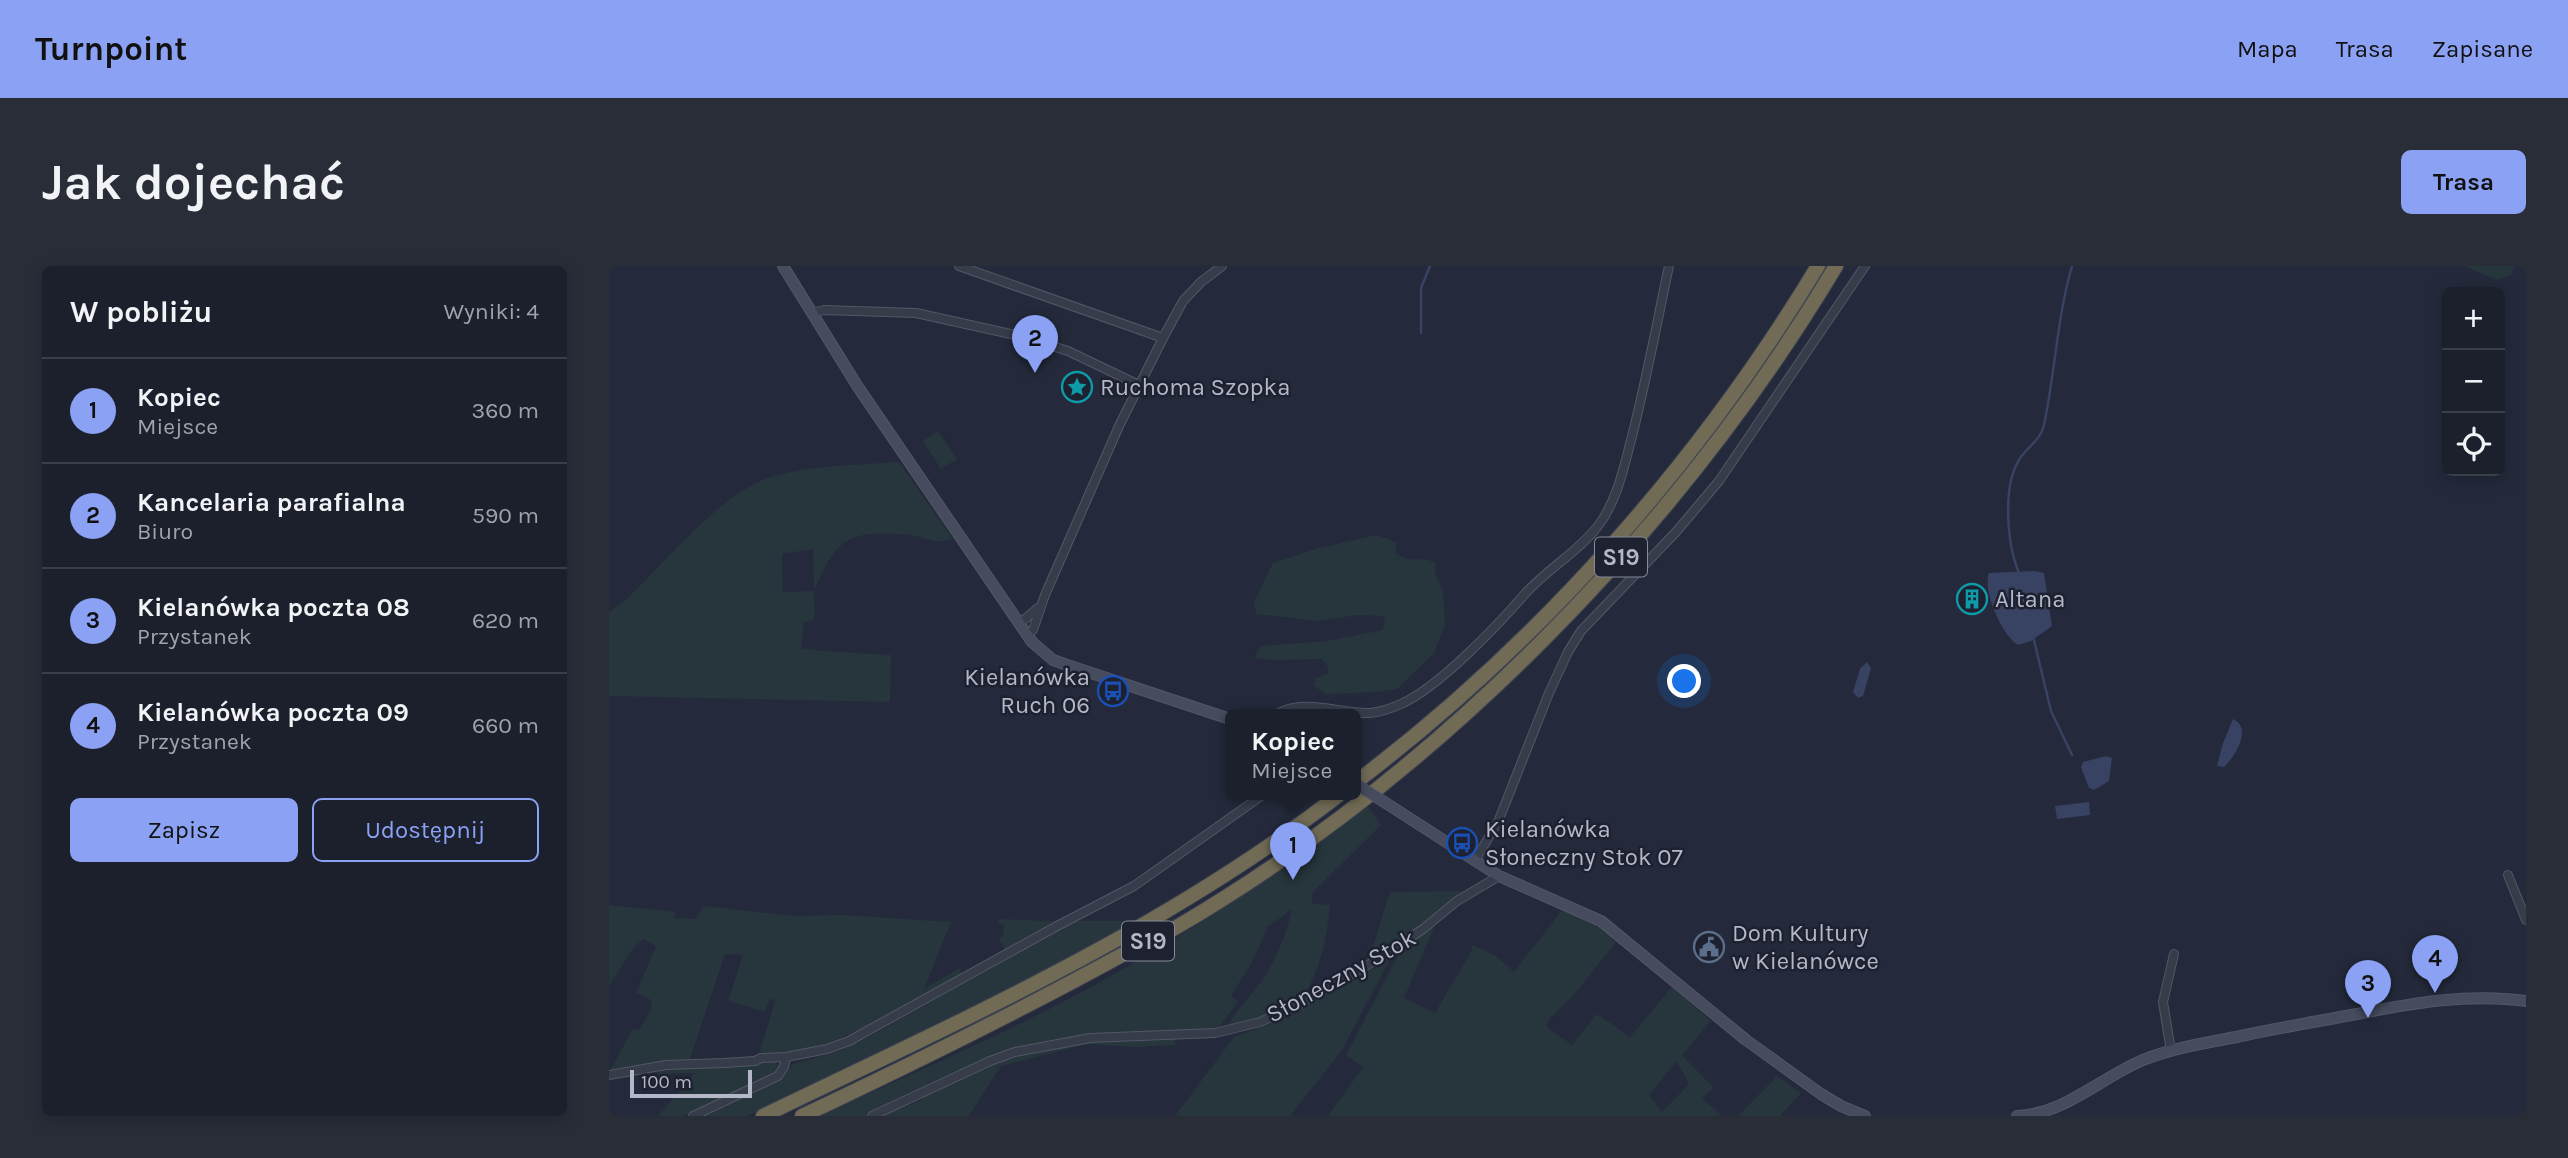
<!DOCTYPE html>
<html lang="pl">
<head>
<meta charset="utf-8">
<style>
	body { margin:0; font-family:Karla,sans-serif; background:#282d38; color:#f1f3f6 }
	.controls { position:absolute; right:21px; top:21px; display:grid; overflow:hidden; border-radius:10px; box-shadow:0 4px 18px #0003 }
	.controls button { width:63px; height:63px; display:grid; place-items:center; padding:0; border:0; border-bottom:2px solid #393e48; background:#1b202c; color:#f1f3f6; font:35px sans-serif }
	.scale { position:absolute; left:21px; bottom:18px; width:122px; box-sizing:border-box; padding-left:7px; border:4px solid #b3b7c7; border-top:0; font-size:19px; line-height:24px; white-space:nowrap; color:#b3b7c7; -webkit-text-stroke:5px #1d2130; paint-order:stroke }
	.you { position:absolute; left:1076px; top:416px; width:24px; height:24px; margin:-18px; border:5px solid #fff; border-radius:50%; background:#1a73e8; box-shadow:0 0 0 10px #1a73e833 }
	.badge { display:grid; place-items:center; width:46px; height:46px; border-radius:50%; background:#8ba1f4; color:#111; font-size:23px; font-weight:700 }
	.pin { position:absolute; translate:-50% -58px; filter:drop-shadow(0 2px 4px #0008) }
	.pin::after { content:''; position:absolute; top:37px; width:24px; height:21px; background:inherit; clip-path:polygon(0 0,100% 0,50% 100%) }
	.popup { position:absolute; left:616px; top:443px; width:136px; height:91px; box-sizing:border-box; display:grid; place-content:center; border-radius:10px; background:#1b202c; filter:drop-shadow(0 2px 5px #0005); font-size:23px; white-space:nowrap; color:#a0a3a9 }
	.popup b { font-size:26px; color:#f1f3f6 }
	.popup::after { content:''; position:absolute; left:50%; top:100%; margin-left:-14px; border:14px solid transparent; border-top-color:#1b202c }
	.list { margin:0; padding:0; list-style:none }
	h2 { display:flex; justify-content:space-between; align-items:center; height:91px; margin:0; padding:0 28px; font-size:30px }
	h2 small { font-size:23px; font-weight:400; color:#a0a3a9 }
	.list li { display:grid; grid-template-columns:46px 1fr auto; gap:21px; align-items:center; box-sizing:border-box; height:105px; padding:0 28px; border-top:2px solid #393e48 }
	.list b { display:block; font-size:26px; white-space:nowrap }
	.list p { margin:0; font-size:23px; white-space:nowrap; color:#a0a3a9 }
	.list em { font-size:23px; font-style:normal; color:#a0a3a9 }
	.actions { display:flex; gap:14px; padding:21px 28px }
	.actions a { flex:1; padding:16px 0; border:2px solid #8ba1f4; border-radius:10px; text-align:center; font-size:24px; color:#8ba1f4 }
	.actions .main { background:#8ba1f4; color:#111 }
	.icon { flex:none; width:38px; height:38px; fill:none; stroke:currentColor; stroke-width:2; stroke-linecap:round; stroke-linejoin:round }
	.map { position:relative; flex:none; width:1917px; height:850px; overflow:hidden; border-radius:10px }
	header { display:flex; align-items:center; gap:42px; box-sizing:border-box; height:98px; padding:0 35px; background:#8ba1f4; color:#111 }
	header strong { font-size:33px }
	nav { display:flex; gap:38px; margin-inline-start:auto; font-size:24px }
	.intro { display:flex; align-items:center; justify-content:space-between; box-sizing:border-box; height:168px; padding:0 42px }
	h1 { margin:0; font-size:49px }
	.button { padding:18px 32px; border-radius:10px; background:#8ba1f4; color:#111; font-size:24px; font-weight:700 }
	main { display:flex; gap:42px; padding:0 42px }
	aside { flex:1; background:#1b202c; border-radius:10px; box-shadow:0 4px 18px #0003 }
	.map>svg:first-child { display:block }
	.green { fill:#26363c; fill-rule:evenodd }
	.water { fill:#384262 }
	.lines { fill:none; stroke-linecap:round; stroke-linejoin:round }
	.stream { stroke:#384262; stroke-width:2.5 }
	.street-casing { stroke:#535766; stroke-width:10 }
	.secondary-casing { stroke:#535766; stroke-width:12 }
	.highway-casing { stroke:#404453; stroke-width:16 }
	.street { stroke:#373c4b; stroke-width:8 }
	.secondary { stroke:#464b5e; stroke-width:10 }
	.highway { stroke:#716b55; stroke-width:14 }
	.secondary-bridge-casing { stroke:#535766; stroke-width:12; stroke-linecap:butt }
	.secondary-bridge { stroke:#464b5e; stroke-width:10 }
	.labels { text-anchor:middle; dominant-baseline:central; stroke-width:5; stroke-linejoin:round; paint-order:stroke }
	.shield { fill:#1d2130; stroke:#868a9a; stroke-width:2 }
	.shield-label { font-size:23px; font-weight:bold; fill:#b3b7c7 }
	.poi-label { font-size:24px; fill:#b3b7c7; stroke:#1d2130; text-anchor:start }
	.street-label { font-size:24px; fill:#b3b7c7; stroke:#1d2130 }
</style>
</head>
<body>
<header>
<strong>Turnpoint</strong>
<nav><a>Mapa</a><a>Trasa</a><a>Zapisane</a></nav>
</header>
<div class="intro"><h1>Jak dojechać</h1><a class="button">Trasa</a></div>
<main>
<aside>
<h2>W pobliżu<small>Wyniki: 4</small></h2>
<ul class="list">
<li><span class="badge">1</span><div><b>Kopiec</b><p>Miejsce</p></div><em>360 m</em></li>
<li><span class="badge">2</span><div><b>Kancelaria parafialna</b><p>Biuro</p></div><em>590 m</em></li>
<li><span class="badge">3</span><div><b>Kielanówka poczta 08</b><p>Przystanek</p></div><em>620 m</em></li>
<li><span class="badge">4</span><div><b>Kielanówka poczta 09</b><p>Przystanek</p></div><em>660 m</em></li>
</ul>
<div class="actions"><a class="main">Zapisz</a><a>Udostępnij</a></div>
</aside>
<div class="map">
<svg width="1917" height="850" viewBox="0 0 1917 850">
	<rect width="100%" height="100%" fill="#242a3b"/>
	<g class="green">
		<path d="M1856,0H1905L1902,9L1887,14Z"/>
		<path d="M329,165L348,193L332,203L314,175Z"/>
		<path d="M290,196L343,272C326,280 318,271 301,269C259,266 232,264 214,306C211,312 206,320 205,327C204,337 208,341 204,354L195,356L192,382L212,385L282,389L281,436L0,430V346L17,334C54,298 114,225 162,211C203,199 248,199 290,196ZM204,283L205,325L174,326L173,288Z"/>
		<path d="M768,269L787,276V287C805,300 811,288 826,297V308L834,324L836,359L825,387L788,423L767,426L717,428L704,419L707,412L719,408V401L713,393L662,394L646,392L651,380L718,375L774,364L776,350L749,349L708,355L647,348L645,336L664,297L710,282Z"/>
		<path d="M759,540L772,559L702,628L704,638L721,639C719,666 709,722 685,739C671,749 635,757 618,761C627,744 641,731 652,716C666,696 678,667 683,643L659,661L643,696L622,730L629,735L610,762L468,771L353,804L256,850H209C290,814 372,778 450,738C559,682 662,614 759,540Z"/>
		<path d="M858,625L793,673L759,696L781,626Z"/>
		<path d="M0,639L66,646L65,652L87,653L94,640L185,650L234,649L342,656L315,723L351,702L353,709L304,736L301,732L299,740L272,755L269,753L267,757L207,782L154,789L151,785L166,735L161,732L156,746L119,735L134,689L116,688L81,793L60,794L1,805L23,764L31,763L43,742L42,734L27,727L47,680L34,673L25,681L0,720Z"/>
		<path d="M953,644L984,657L1007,676L963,731L941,752L937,760L963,779L988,748L1021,771L1063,721L1102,755L1073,789L1105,822L1093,832L1113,850H719L754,801L737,789L792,684L826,659L795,732L826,747L861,688L864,679L887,690L905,706ZM1068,795L1080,818L1053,846L1040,829Z"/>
		<path d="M389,653L443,655L444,656L396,684L390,674L394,670L395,658L390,657Z"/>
		<path d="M464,655H527L465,690L345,751L138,850H90L175,811L184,798L227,786L258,772Z"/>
		<path d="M781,693L733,784L681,850H566L625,771L679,751Z"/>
		<path d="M545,774H565L567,779L528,781L479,778L392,800L360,850H272L313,834L315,829C367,804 417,784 475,776C498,773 522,774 545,774Z"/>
		<path d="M166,796L170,799L169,803L164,808L75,850H49L86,807L49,808L52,804Z"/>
		<path d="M1168,810L1192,827L1171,850H1129Z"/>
	</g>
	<g class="water">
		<path d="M1425,305L1435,307L1443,360L1422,375L1409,379C1393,370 1373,324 1380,307Z"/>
		<path d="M1258,396L1262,402L1254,430L1249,432L1244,426L1251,403Z"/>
		<path d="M1624,453C1644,462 1626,491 1615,501L1608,500L1614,477Z"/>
		<path d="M1497,490L1503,492L1500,515L1485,524L1480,522L1472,501L1474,496Z"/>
		<path d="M1480,536L1481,549L1448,553L1446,540Z"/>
	</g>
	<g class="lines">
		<g class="stream">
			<path d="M812,67V22L821,0"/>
			<path d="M1411,309C1398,281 1393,221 1410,194C1417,182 1432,174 1435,159C1446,107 1448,52 1463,0"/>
			<path d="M1424,370L1442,445L1463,489"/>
		</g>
		<g class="street-casing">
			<g id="street">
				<path d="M350,0L554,72"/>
				<path d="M202,47L215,44L307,47L411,70L459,85L530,119"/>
				<path d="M410,358L429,342"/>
				<path d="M418,369L424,364L436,329L510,160L554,72L574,35L592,16L613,0"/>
				<path d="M668,448C695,432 731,448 761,447C772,446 783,442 792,438C830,421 887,361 915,329C937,304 969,286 989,260C1006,238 1013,209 1020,182C1036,122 1047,61 1060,0"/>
				<path d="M866,594L889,556L940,427L959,386L972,365L1067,266L1110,215L1256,0"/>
				<path d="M1899,609L1917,654"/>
				<path d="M1562,785L1554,736L1565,688"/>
				<path d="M0,809L57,799L115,797L146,795L152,792L177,791L218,783L240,775L448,660L525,620L655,528"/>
				<path d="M84,850L169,810L175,801L177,791"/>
				<path d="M263,850L381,795L406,786L481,772L606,767L651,756L689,739L769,693L814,663L848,635L890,610"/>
			</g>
		</g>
		<g class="secondary-casing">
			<g id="secondary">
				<path d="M174,0L249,121L423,376L444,394L458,399L621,453"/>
				<path d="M783,541L890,610L992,655L1137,774L1212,828L1232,840L1256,850"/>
				<path d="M1408,850C1456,848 1491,812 1534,794C1566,781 1603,776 1637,769C1674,761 1711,755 1748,748C1805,737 1859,727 1917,735"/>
			</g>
		</g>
		<g class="highway-casing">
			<g id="highway">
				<path d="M747,516C931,377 1090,197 1209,0"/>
				<path d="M154,850C353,754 556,664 731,528"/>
				<path d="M193,850C301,799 407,747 511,690C529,680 548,672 566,662C830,508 1071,261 1227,0"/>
			</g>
		</g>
		<use href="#street" class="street"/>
		<use href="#secondary" class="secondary"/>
		<use href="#highway" class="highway"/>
		<g class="secondary-bridge-casing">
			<path id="secondary-bridge" d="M747,518L783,541"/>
		</g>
		<use href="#secondary-bridge" class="secondary-bridge"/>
	</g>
	<defs>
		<g id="sight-ring" transform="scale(1.575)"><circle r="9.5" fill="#1d2130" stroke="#0f9aa8" stroke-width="1.5"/><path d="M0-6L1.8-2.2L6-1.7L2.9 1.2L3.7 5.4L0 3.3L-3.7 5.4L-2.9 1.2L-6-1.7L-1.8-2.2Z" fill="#0f9aa8"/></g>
		<g id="building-ring" transform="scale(1.575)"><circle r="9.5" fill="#1d2130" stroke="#0f9aa8" stroke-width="1.5"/><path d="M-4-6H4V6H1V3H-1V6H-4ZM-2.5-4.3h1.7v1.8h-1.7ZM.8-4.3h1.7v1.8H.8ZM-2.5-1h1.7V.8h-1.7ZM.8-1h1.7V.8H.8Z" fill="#0f9aa8"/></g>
		<g id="bus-ring" transform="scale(1.575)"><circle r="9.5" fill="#1d2130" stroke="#1a4fb4" stroke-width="1.5"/><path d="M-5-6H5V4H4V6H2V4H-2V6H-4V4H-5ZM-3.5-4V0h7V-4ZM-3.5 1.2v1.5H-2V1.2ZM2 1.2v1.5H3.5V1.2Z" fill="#1a4fb4"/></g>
		<g id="civic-ring" transform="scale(1.575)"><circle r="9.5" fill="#1d2130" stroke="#5c6f8a" stroke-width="1.5"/><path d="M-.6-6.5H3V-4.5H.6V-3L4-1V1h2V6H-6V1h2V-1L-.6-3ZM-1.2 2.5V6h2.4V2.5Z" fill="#5c6f8a"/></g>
	</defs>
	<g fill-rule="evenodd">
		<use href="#sight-ring" x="468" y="121"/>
		<use href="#building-ring" x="1363" y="333"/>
		<use href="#bus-ring" x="504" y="425"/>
		<use href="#bus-ring" x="853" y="577"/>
		<use href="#civic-ring" x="1100" y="681"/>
	</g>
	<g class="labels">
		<g class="shield">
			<rect x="986" y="271.5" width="52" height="39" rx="5"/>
			<rect x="513" y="655.5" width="52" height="39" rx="5"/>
		</g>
		<g class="shield-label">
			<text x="1012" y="291">S19</text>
			<text x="539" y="675">S19</text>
		</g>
		<g class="poi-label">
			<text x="491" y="121">Ruchoma Szopka</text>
			<text x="1386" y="333">Altana</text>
			<text x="481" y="411" text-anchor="end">Kielanówka<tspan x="481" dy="28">Ruch 06</tspan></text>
			<text x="876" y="563">Kielanówka<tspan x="876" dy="28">Słoneczny Stok 07</tspan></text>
			<text x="1123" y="667">Dom Kultury<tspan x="1123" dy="28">w Kielanówce</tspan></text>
		</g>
		<g class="street-label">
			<text transform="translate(732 710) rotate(-29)">Słoneczny Stok</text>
		</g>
	</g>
</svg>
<div class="controls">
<button>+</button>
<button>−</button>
<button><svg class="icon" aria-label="locate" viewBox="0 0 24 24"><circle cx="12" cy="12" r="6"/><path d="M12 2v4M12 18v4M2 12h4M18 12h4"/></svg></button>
</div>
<div class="scale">100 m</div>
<div class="you"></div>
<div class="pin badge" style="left:684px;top:614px">1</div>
<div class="popup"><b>Kopiec</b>Miejsce</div>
<div class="pin badge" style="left:426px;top:107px">2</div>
<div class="pin badge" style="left:1759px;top:752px">3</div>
<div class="pin badge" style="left:1826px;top:727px">4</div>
</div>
</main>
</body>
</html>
